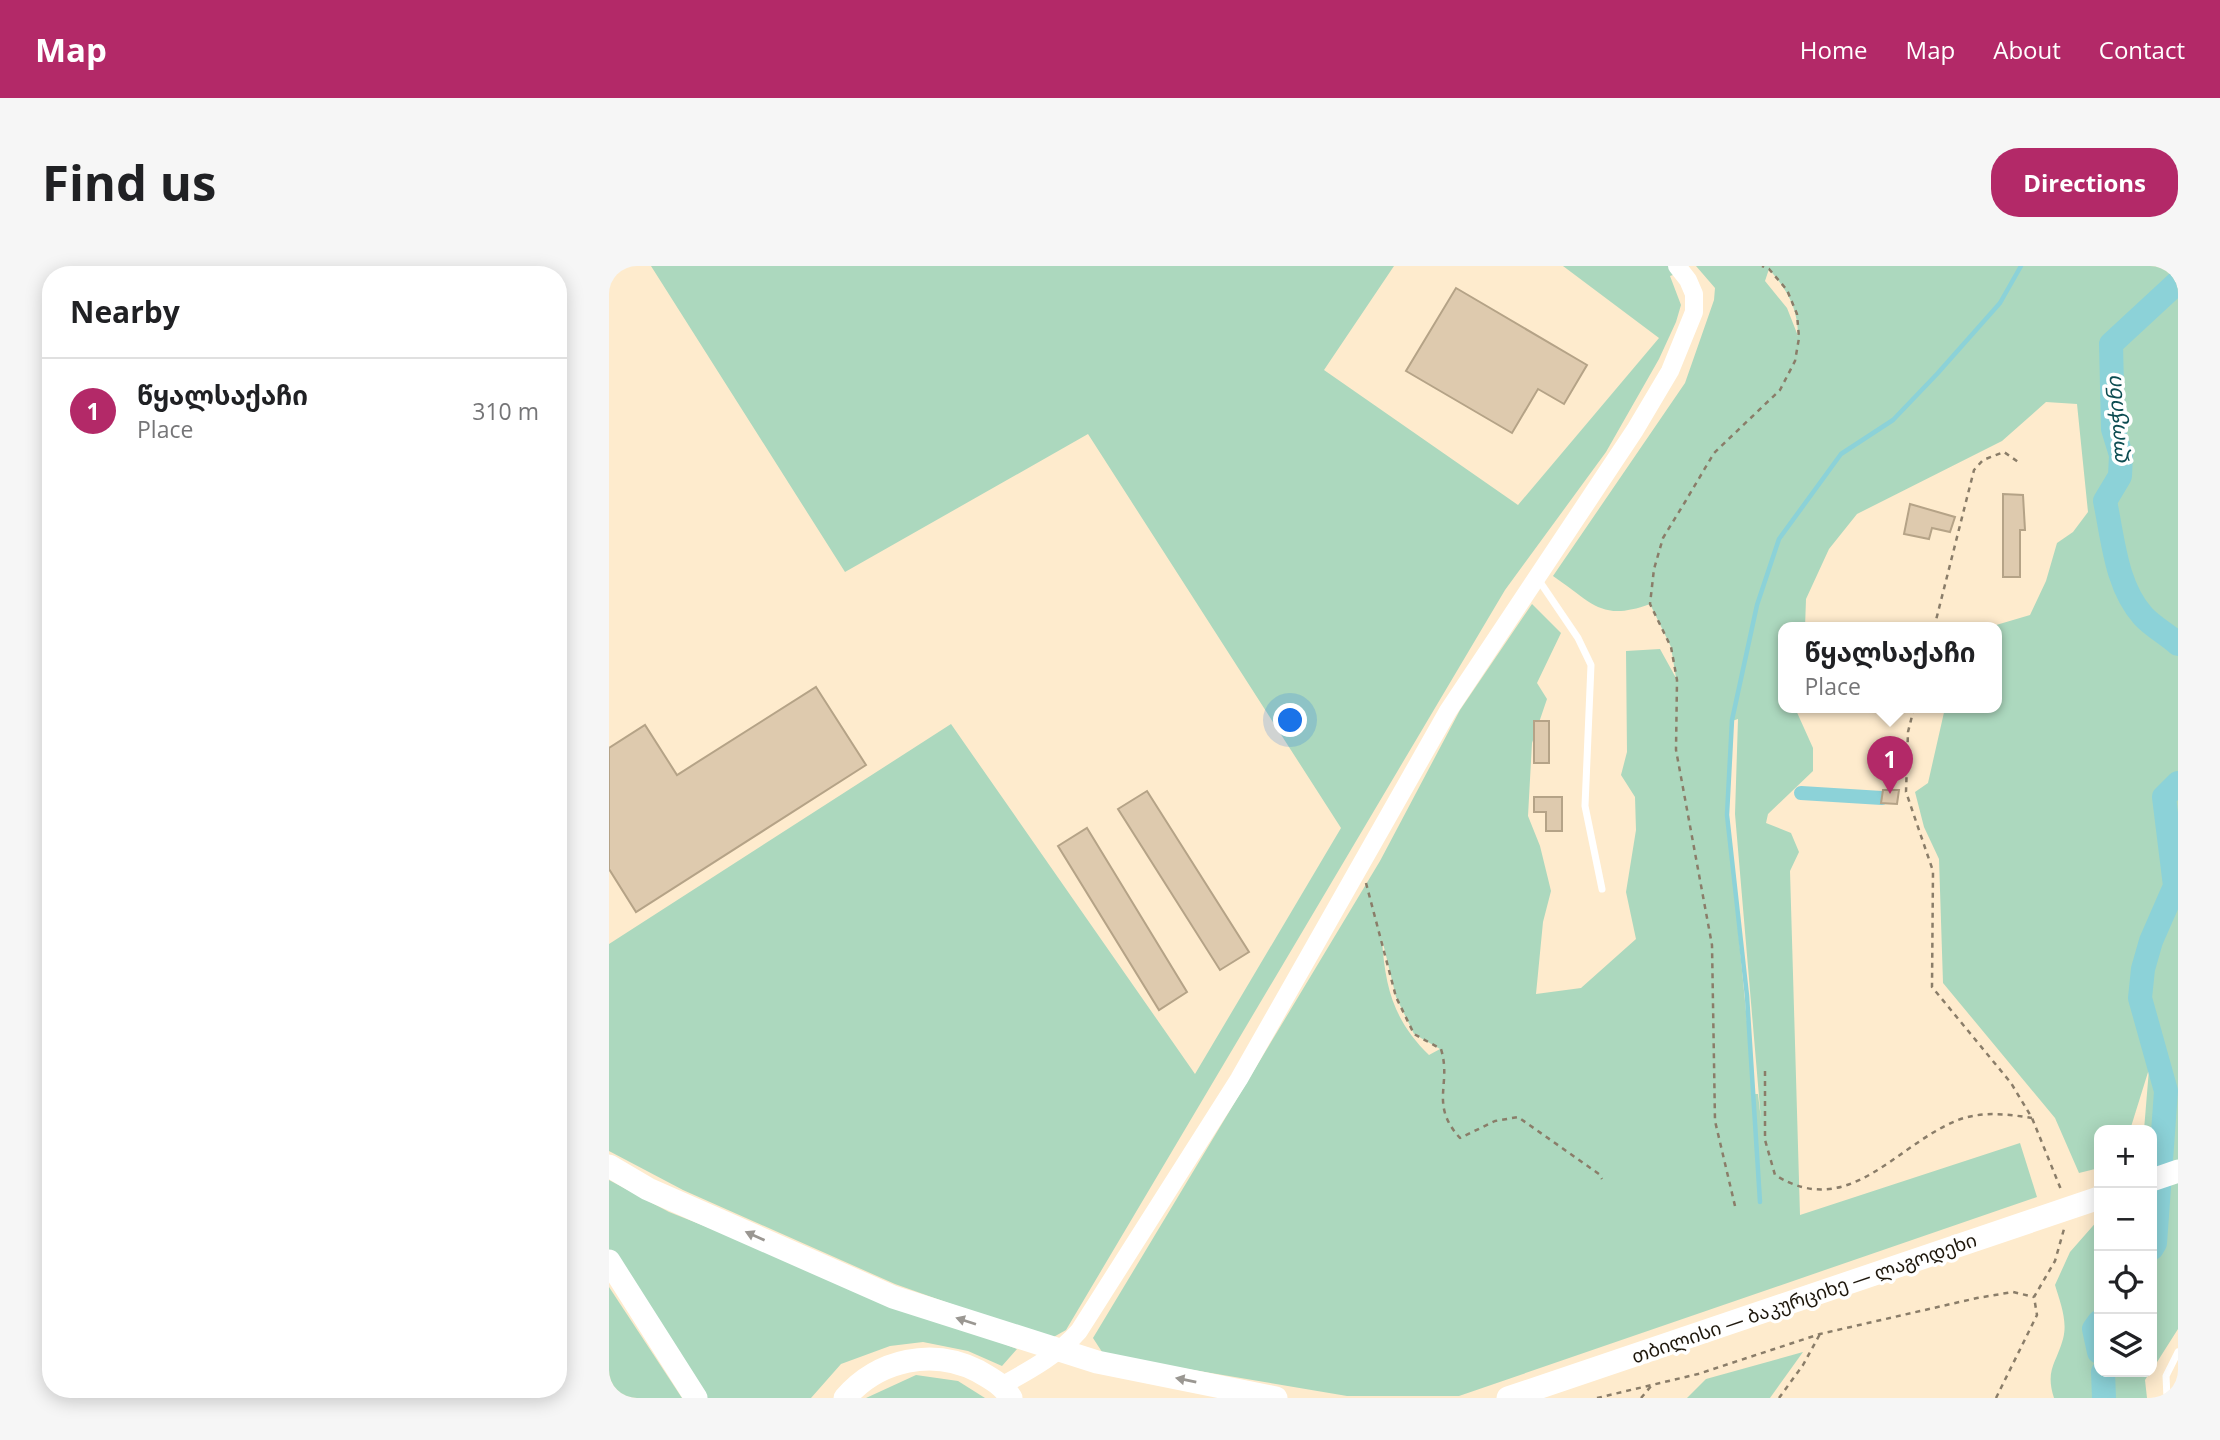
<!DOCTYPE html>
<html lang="en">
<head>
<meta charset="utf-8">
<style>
	body { margin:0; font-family:"Open Sans","Noto Sans Georgian",sans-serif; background:#f6f6f6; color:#202124 }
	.controls { position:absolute; right:21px; bottom:21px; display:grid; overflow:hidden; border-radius:14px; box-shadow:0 4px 18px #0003 }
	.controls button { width:63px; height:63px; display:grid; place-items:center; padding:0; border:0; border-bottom:2px solid #e0e0e0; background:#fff; color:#202124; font:35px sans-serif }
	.you { position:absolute; left:682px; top:455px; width:24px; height:24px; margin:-18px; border:5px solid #fff; border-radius:50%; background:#1a73e8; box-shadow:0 0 0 10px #1a73e833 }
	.badge { display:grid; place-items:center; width:46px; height:46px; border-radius:50%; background:#b32968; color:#fff; font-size:23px; font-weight:700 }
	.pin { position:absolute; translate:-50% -58px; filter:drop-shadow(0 2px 4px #0008) }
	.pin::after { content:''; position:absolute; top:37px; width:24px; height:21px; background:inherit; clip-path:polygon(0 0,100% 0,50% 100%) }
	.popup { position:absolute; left:1169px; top:356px; width:224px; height:91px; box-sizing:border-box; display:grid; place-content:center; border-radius:14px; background:#fff; filter:drop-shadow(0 2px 5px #0005); font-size:23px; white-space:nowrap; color:#757577 }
	.popup b { font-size:26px; color:#202124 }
	.popup::after { content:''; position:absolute; left:50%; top:100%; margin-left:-14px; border:14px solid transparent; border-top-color:#fff }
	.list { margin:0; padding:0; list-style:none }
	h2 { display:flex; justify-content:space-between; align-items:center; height:91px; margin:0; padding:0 28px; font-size:30px }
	h2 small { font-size:23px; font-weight:400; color:#757577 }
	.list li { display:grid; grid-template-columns:46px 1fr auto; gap:21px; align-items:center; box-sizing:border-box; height:105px; padding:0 28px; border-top:2px solid #e0e0e0 }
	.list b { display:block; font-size:26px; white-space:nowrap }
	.list p { margin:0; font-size:23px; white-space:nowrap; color:#757577 }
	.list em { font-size:23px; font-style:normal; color:#757577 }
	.icon { flex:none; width:38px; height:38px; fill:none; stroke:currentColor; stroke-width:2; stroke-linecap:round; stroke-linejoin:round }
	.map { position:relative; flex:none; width:1569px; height:1132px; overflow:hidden; border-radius:28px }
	header { display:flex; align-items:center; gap:42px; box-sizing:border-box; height:98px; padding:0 35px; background:#b32968; color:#fff }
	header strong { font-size:33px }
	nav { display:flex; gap:38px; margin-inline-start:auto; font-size:24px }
	.intro { display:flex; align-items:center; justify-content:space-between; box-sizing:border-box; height:168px; padding:0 42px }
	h1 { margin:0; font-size:49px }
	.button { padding:18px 32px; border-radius:28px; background:#b32968; color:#fff; font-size:24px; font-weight:700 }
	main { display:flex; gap:42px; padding:0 42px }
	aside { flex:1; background:#fff; border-radius:28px; box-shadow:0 4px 18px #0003 }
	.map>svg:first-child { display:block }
	.green { fill:#acd8be; fill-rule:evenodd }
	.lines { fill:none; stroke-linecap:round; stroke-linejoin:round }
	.stream { stroke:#8cd2d8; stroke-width:4.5 }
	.canal { stroke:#8cd2d8; stroke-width:14 }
	.river { stroke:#8cd2d8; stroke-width:24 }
	.building { fill:#decaae; stroke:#b5a387; stroke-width:2 }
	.path { stroke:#8a7d69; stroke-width:2.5; stroke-dasharray:5 5; stroke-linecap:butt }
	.service { stroke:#fff; stroke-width:7 }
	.tertiary { stroke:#fff; stroke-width:18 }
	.trunk { stroke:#fff; stroke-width:23 }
	.oneway { fill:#9a9792 }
	.labels { text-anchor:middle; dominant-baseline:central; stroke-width:7; stroke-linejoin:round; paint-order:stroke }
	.street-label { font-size:19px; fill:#1e170c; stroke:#fff }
	.water-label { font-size:21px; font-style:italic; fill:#0c4c51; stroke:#fff }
</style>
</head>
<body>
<header>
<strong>Map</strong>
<nav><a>Home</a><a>Map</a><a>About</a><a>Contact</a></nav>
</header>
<div class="intro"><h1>Find us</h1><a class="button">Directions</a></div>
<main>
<aside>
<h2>Nearby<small></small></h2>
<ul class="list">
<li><span class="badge">1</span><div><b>წყალსაქაჩი</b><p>Place</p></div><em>310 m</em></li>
</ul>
</aside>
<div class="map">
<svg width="1569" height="1132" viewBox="0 0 1569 1132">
	<rect width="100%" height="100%" fill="#feebcd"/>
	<g class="green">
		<path d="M42,0H785L715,104L909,239L1050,72L954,0H1068L1073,6L1061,10L1072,39L1067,56L1050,93L997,186L896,324L457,1064L441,1073L286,1018L74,924L0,885V678L342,458L586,808L732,562L479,168L236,306Z"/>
		<path d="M1087,0H1569V1063L1543,1104V864H1535L1540,803L1521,864H1490V902L1470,907L1446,852L1334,717L1330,593L1315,561L1306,526L1319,517L1336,442H1388V362H1377L1421,349L1437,315L1448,277L1464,266L1479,246L1468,138L1437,136L1393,175L1248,248L1220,283L1197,333L1196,362H1174V442H1186L1204,482V505L1159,548L1157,557L1182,567L1190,586L1181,605L1191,949L1411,877L1428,931L850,1130H738L495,1089L484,1072L771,595L851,444L923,338L952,367L928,417L938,433L923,477L919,550L931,580L942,625L934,656L927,728L972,722L1027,673L1017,626L1027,564L1026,531L1012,509L1018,486L1017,385L1051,383L1067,412L1062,381L1041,338C992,356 984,337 944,310L1076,117L1105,34L1106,22ZM1160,3C1178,24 1189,42 1189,70L1178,42L1156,15ZM1129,453L1126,548L1152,854L1149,828H1145L1118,549L1123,455ZM773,673L787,731L805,768L831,783L820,789C785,755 776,722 773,673Z"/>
		<path d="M0,914L60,946L408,1083L393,1100L359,1085L314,1076L281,1080L232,1098L202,1132H93L0,990Z"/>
		<path d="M1490,953V1106H1541L1536,1114L1538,1132H1445C1436,1104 1447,1098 1454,1073C1459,1055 1451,1036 1446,1019L1461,986Z"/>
		<path d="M0,1021L73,1132H0Z"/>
		<path d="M1194,1086L1161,1132H1078L1097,1113Z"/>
		<path d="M307,1109L349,1115L376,1132H257Z"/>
	</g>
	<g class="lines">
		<path class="stream" d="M1151,936L1138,730L1118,549L1123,454L1148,339L1170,273L1232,188L1284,154L1328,108L1391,37L1412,0"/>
		<path class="canal" d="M1192,527L1273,532"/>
		<g class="river">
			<path d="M1569,16L1502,78L1504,163L1512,189L1511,210L1496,235C1504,273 1507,320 1534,350C1544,361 1558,368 1569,378"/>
			<path d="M1543,982L1546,977L1557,825L1531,732L1534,703L1542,675L1566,620L1555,531L1569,517"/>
			<path d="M1490,1056L1485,1063L1490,1086"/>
			<path d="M1494,1106L1495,1132"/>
		</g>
	</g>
	<g class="building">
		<path d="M847,22L978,99L955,138L929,123L903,167L797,105Z"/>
		<path d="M1394,228L1414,229L1416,264H1411V311H1394Z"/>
		<path d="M1301,238L1346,251L1341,266L1323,262L1320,273L1295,268Z"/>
		<path d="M207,421L257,499L27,646L0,603V482L36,459L68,509Z"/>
		<rect x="925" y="455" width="15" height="42"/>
		<path d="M1274,524H1290L1288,538L1272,537Z"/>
		<path d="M538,525L640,686L611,704L509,543Z"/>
		<path d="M925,531H953V565H937V546H925Z"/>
		<path d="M478,562L578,726L550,744L449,580Z"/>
	</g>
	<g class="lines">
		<g class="path">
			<path d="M1325,362L1365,204L1374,194L1395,186L1412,198"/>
			<path d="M1305,442L1299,466L1297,526L1324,605L1323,721L1402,817L1423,852L1453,926"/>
			<path d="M757,617L787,731L805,768L832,783C843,819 820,838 851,872L886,855L909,851L990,908L993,913"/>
			<path d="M1156,805V874L1166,909C1240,955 1286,879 1349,854C1373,845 1398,848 1423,852"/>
			<path d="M1126,940L1106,855L1103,679L1067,484L1068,414L1062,381L1041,338L1045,303L1054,272L1076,236L1105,187L1171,124L1186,95L1190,72L1188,48L1178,24L1160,3L1153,0"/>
			<path d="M988,1132L1089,1108L1211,1068L1368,1032L1404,1026L1425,1031"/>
			<path d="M1032,1132L1043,1119"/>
			<path d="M1170,1132L1194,1099L1211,1068"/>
			<path d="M1387,1132L1428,1049L1425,1031L1446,995L1455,963"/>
		</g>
		<g class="service">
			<path d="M929,313L969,372L982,399L976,540L993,623"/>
			<path d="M1558,1132L1557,1110L1569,1086"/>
		</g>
		<path class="tertiary" d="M394,1119C421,1104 449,1089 470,1065L630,813L839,445L1026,164L1061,105L1085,46V28L1079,14L1068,0"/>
		<g class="trunk">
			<path d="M0,900L39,923L284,1031L488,1096L667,1132"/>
			<path d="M1543,914L1569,905"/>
			<path d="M0,995L87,1132"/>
			<path d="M236,1132C270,1093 324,1082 369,1105C383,1113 393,1118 402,1132"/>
			<path d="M899,1132L1490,932"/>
		</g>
	</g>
	<defs><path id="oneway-solid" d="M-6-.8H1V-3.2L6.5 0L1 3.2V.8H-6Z" transform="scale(1.75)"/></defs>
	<g class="oneway">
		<use href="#oneway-solid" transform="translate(146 970) rotate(-156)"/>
		<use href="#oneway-solid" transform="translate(357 1055) rotate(-162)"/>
		<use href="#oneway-solid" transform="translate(577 1114) rotate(-169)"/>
	</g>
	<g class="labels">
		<g class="street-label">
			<text transform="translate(1195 1032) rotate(-19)">თბილისი — ბაკურციხე — ლაგოდეხი</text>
		</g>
		<g class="water-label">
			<text transform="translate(1507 155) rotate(-94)">ლოჭინი</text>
		</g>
	</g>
</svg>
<div class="controls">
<button>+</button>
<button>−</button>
<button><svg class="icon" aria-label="locate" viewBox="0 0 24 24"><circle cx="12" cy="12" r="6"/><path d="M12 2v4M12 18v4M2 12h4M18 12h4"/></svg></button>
<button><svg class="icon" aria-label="layers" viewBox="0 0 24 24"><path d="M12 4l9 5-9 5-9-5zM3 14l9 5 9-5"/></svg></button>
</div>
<div class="you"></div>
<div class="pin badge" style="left:1281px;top:528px">1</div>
<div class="popup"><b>წყალსაქაჩი</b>Place</div>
</div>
</main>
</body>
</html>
